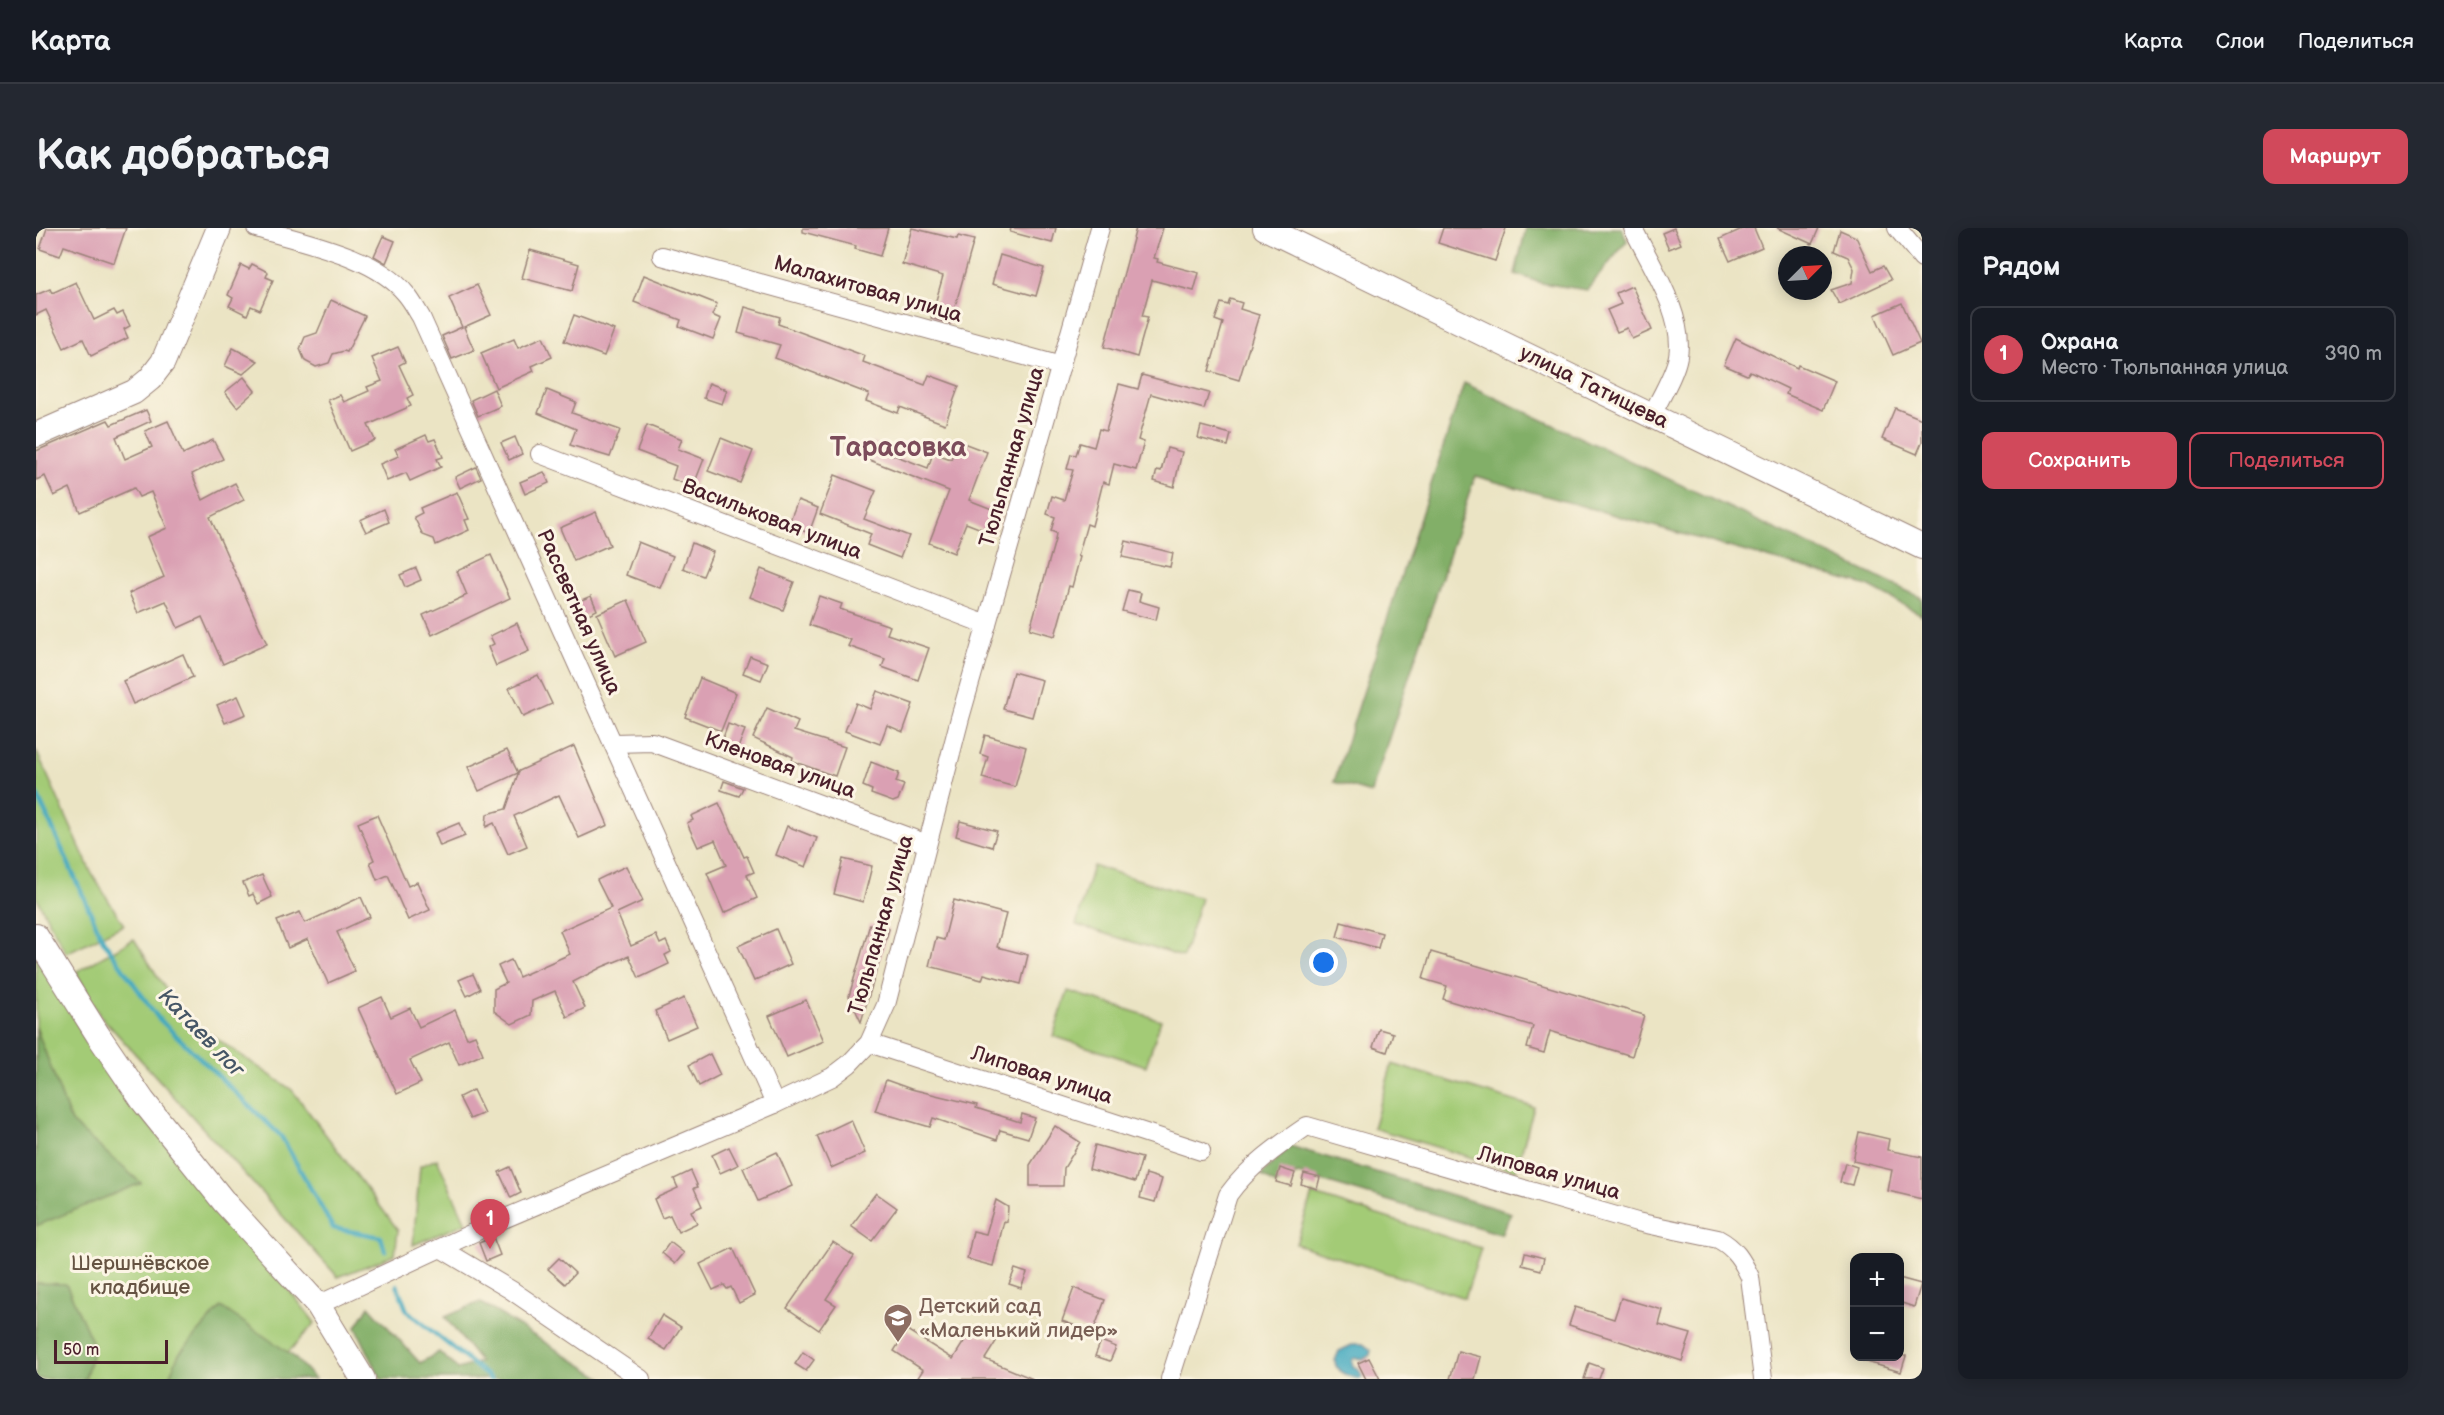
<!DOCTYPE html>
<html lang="ru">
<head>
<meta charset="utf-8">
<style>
	body { margin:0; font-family:"Balsamiq Sans",sans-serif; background:#242831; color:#f1f3f6 }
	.controls { position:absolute; right:18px; bottom:18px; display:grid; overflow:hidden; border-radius:12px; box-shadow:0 3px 15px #0003 }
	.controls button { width:54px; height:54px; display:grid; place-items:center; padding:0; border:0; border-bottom:2px solid #363941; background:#171b24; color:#f1f3f6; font:30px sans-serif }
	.compass { position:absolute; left:1742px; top:18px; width:54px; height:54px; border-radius:50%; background:#171b24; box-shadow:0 3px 15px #0003; rotate:66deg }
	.scale { position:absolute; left:18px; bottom:15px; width:114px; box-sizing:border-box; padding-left:6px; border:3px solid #4a1f2b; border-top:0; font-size:16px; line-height:21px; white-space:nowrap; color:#4a1f2b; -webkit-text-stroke:4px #fcf5e5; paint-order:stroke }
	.you { position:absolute; left:1288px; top:735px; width:21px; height:21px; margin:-15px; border:4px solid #fff; border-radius:50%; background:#1a73e8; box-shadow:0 0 0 9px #1a73e833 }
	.badge { display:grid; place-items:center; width:39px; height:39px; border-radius:50%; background:#d1495b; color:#fff; font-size:20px; font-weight:700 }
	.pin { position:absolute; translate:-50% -50px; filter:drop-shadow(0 2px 3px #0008) }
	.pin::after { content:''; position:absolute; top:32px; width:21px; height:18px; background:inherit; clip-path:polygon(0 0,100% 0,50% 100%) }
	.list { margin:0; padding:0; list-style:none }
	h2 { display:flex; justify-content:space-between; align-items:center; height:78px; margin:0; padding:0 24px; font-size:26px }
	h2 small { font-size:20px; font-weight:400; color:#9ea1a6 }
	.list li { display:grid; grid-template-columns:39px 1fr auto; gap:18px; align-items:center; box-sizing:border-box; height:96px; margin:0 12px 12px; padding:0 12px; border:2px solid #363941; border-radius:12px }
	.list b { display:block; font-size:22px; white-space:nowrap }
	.list p { margin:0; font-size:20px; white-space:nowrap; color:#9ea1a6 }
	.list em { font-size:20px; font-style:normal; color:#9ea1a6 }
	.actions { display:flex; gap:12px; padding:18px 24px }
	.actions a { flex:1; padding:14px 0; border:2px solid #d1495b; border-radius:12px; text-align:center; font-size:21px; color:#d1495b }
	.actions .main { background:#d1495b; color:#fff }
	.map { position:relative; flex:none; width:1886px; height:1151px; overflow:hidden; border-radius:12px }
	header { display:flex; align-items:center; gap:36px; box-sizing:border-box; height:84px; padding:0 30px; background:#171b24; border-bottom:2px solid #363941 }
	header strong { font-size:28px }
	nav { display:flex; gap:33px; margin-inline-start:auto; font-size:21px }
	.intro { display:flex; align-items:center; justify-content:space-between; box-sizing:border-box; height:144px; padding:0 36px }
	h1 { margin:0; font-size:42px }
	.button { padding:15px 27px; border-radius:12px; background:#d1495b; color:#fff; font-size:21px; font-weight:700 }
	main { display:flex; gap:36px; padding:0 36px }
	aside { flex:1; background:#171b24; border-radius:12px; box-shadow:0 3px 15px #0003 }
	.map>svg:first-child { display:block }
	.green { fill:#a3cb76; stroke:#767550; stroke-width:1.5 }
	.forest { fill:#82af67; stroke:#666749; stroke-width:1.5 }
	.water { fill:#3fa8bf; stroke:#446475; stroke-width:1.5 }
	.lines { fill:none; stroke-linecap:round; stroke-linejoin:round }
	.stream { stroke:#3fa8bf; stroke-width:4.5 }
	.building { fill:#daa0b3 }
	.street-casing { stroke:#9a8278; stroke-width:20 }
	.secondary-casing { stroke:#9a8278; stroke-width:26 }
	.street { stroke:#fff; stroke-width:18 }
	.secondary { stroke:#fff; stroke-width:24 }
	.labels { text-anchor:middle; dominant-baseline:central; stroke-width:6; stroke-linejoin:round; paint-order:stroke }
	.street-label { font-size:21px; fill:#4a1f2b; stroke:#fcf5e5 }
	.park-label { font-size:21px; fill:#655342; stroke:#fcf5e5 }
	.education-label { font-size:21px; fill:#785e54; stroke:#fcf5e5; text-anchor:start }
	.water-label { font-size:22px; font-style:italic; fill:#465666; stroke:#fcf5e5 }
	.district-label { font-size:27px; font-weight:bold; fill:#7c4c5b; stroke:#fcf5e5 }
</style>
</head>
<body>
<header>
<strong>Карта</strong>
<nav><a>Карта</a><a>Слои</a><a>Поделиться</a></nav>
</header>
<div class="intro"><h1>Как добраться</h1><a class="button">Маршрут</a></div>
<main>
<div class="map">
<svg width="1886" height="1151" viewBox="0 0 1886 1151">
	<rect width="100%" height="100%" fill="#fcf5e5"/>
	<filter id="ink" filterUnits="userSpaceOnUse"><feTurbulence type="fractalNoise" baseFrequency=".0167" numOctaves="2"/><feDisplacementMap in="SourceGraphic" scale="12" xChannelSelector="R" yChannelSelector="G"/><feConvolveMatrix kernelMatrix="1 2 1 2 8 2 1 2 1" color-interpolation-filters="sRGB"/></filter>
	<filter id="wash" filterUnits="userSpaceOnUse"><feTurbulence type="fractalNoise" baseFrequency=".008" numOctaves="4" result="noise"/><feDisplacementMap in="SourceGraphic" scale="24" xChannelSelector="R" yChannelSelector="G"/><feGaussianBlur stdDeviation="1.35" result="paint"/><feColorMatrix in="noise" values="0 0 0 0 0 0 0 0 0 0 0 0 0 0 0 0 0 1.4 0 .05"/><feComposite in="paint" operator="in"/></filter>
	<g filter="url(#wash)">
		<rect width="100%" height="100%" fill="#ebe4c4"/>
		<g class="green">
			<path d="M0,522L56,646L88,697L30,725L0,669Z"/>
			<path d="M1057,638L1165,670L1147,729L1040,697Z"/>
			<path d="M98,711L146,787L256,862L362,1002L359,1027L302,1049L63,786L40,744Z"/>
			<path d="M0,727L82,860L262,1073L279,1095L228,1151H0Z"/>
			<path d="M1032,763L1125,792L1110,838L1017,808Z"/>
			<path d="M1356,836L1498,879L1480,943L1337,900Z"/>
			<path d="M401,931L430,995L377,1017L384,938Z"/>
			<path d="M1276,966L1445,1020L1429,1070L1260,1016Z"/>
		</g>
		<g class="forest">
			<path d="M1490,0H1586L1591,13L1551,62L1505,55L1479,46Z"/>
			<path d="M1428,155L1886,370V387L1832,358L1439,248L1335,565L1298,554Z"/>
			<path d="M0,799L35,894L105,955L0,998Z"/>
			<path d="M1254,918L1475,985L1465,1006L1262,946L1240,957L1225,947Z"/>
			<path d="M0,1055L30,1056L58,1118L49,1151H0Z"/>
			<path d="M444,1074L568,1151H345L320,1099L333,1078L384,1135L403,1124L422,1141L444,1134L409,1089Z"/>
			<path d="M185,1079L256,1127L279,1151H132L143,1126Z"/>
		</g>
		<path class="water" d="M1318,1116H1327L1335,1122L1334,1127L1328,1131L1319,1130L1316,1132L1317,1138L1322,1140L1327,1150C1318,1151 1299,1146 1299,1133C1300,1129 1302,1126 1303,1123Z"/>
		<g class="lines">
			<g class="stream">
				<path d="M0,564L67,712L122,790L245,908L297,1000L345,1009L349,1023"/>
				<path d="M361,1057L371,1083L455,1151"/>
			</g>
		</g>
		<g id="blocks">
			<g class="building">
				<path d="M11,0H90L78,35L28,18L24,28L4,21Z"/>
				<path d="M767,0H852L844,28L819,21L820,18L767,4Z"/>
				<path d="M876,0L921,11L922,8L938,12L914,96L895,90L907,48L866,36Z"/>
				<path d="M975,0H1020L1016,15L974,4Z"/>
				<path d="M1100,0H1127L1118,30L1122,31L1121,34L1163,45L1158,63L1116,52L1106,88L1112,89L1101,129L1068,119Z"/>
				<path d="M1407,0H1470L1459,33L1402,15Z"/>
				<path d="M1638,0L1645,16L1633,21L1626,5Z"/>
				<path d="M1708,0H1718L1726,19L1694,33L1684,11Z"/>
				<path d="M1741,0H1783L1776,16Z"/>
				<path d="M1804,2L1820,9L1836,43L1847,38L1855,52L1803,76L1795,62L1816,55L1818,41L1812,29L1798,23Z"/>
				<path d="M347,8L359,13L350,35L338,28Z"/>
				<path d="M494,22L543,36L536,63L486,50Z"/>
				<path d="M964,27L1008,40L1000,68L956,56Z"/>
				<path d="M216,36L232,44L230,49L237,52L224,82L215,78L211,87L193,78L197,70L192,67L205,37L213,41Z"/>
				<path d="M608,47L681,76L676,87L685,91L677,111L643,98L645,92L598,74Z"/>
				<path d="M40,54L58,92L78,82L81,87L87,84L94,98L88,101L92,110L55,128L47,111L28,120L10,82L0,87V67L14,61L16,65Z"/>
				<path d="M441,57L455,87L428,99L438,122L416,131L406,108L426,99L413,70Z"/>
				<path d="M1596,58L1616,102L1596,111L1591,100L1581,104L1571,82L1585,76L1580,65Z"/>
				<path d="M1194,71L1206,75L1204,81L1223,87L1203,152L1173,143L1187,95L1179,92L1185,75L1192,77Z"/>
				<path d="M295,72L329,88L311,124L308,123L297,126L293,135L280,139L269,133L264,121L269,109L281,105Z"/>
				<path d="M1866,75L1884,115L1857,127L1839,87Z"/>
				<path d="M709,79L744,89L742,96L829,128L827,134L889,157L893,147L923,158L909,196L864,179L862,185L830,173L833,166L739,130L744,117L702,105Z"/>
				<path d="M538,87L578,102L568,128L528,113Z"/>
				<path d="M507,109L516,129L496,138L498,143L460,160L445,125L478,111L482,120Z"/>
				<path d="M1700,110L1761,140L1762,137L1799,153L1787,182L1750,166L1752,161L1714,143L1711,147L1688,137Z"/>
				<path d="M362,119L369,134L363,137L377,167L371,170L375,178L332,197L339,212L314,223L292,172L304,167L308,174L333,163L331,159L346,153L336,130Z"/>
				<path d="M197,120L222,133L207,146L189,138Z"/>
				<path d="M1106,147L1173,165L1168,181L1115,166L1102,212L1108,214L1100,242L1078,236L1073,256L1067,254L1056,298L1051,296L1042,328L1044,329L1036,359L1033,358L1019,408L994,401L1019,312L1020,305L1015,303L1019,289L1011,286L1016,268L1028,272L1037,242L1031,241L1035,226L1040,227L1044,215L1058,219L1063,201L1070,203L1083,156L1102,161Z"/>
				<path d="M208,149L219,163L201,179L189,164Z"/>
				<path d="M673,155L691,162L686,176L668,170Z"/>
				<path d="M458,161L465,178L442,188L435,172Z"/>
				<path d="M511,162L540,174L536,185L584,202L574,229L534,217L540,201L502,185Z"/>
				<path d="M1859,180L1886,191V214L1881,226L1846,211Z"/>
				<path d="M110,182L115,193L80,209L89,231L116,219L109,203L132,193L147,226L177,212L187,231L156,246L167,272L199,255L208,272L174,289L231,416L187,436L166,389L142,400L130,373L102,385L93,365L128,349L111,309L131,300L115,264L103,269L98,260L44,284L34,260L18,268L9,248L0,252V223L72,192L75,197Z"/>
				<path d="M611,197L646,211L642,221L668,231L657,259L636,251L640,238L601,223Z"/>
				<path d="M1165,198L1195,206L1192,218L1162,210Z"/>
				<path d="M390,207L393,213L399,211L407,229L401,231L405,239L374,253L370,245L351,253L344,236L363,228L359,221Z"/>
				<path d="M479,209L486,226L473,232L465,215Z"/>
				<path d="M685,210L717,223L704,255L672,243Z"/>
				<path d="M922,213L951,224L933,272L966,285L958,306L930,295L918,325L893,315L913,263L831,231L837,214L856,222L855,226L892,240L897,225L915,231Z"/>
				<path d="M1131,220L1146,224L1138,259L1118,253L1121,242L1125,243Z"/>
				<path d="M440,239L445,250L424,260L419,249Z"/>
				<path d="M508,244L513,255L489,266L484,254Z"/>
				<path d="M799,247L840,263L828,291L873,308L864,330L831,317L835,306L784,286Z"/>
				<path d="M421,264L433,291L429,292L433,302L400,317L398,311L387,307L378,289L386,285L384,280Z"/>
				<path d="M762,272L782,280L773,305L752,297Z"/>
				<path d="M348,281L353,294L330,304L324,292Z"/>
				<path d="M560,284L574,317L538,333L524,300Z"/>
				<path d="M1090,313L1137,325L1134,339L1086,329Z"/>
				<path d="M602,314L637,328L624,360L590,347Z"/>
				<path d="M656,315L677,324L667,348L647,340Z"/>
				<path d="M455,327L474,370L396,407L387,387L431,367L421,343Z"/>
				<path d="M380,340L385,352L369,359L364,347Z"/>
				<path d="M725,341L758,354L747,382L714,369Z"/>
				<path d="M1092,362L1105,365L1103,373L1123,379L1120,392L1086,383Z"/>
				<path d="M555,368L561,382L540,392L534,377Z"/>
				<path d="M783,368L806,376L804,381L854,398L851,406L893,420L882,452L846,439L849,431L812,418L815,412L773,397Z"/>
				<path d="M592,372L610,414L579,428L561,386Z"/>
				<path d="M481,395L493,423L460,438L452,419L458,416L454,408Z"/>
				<path d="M147,426L157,449L97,476L87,453Z"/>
				<path d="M714,428L732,435L725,452L707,445Z"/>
				<path d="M977,444L1006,452L996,489L967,481Z"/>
				<path d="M502,447L516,476L487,489L473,460Z"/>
				<path d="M664,450L700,465L685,503L649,489Z"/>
				<path d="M841,463L877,476L867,504L851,497L844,516L809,503L820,475L834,481Z"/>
				<path d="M202,468L210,486L189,495L181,477Z"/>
				<path d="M731,480L762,494L758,503L809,519L799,548L756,533L757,529L717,510Z"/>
				<path d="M692,496L709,502L702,520L686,513Z"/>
				<path d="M949,507L990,519L979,559L946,550L952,529L944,526Z"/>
				<path d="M538,518L572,597L543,610L523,567L478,588L491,618L472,626L458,595L450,599L451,586L470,581L483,543Z"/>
				<path d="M471,522L482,545L443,563L432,539Z"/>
				<path d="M835,534L863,545L860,554L868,557L862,572L857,574L835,566L836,562L827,558Z"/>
				<path d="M688,553L707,560L703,568L685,562Z"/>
				<path d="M683,575L708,629L711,628L718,644L711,647L721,670L688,685L671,645L690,637L679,612L662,619L651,595L657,592L655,588Z"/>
				<path d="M341,587L372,658L381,654L394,682L372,692L352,647L341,652L334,634L338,632L322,595Z"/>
				<path d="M924,593L961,603L956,619L920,608Z"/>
				<path d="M423,595L429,608L404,618L399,605Z"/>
				<path d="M751,598L781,610L770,639L740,627Z"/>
				<path d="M807,631L836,638L827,674L798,666Z"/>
				<path d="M590,638L607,673L581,685L595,718L620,707L624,716L630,713L635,724L629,727L633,736L603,750L593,728L566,739L537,754L549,780L531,789L519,763L496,773L495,787L476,796L458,783V761L470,755L462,738L475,732L483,749L534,726L524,703L575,680L561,652Z"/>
				<path d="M226,647L236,669L222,676L217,666L213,668L207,655Z"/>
				<path d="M325,669L334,689L301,704L319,743L292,755L272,711L252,720L241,693L264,684L269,695Z"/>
				<path d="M918,672L970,686L961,719L992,727L985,756L948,746L946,752L893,738L900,710L908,712Z"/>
				<path d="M1305,694L1346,705L1342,720L1301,709Z"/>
				<path d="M834,696L853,701L825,794L813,768Z"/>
				<path d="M740,701L755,736L718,753L702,718Z"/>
				<path d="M1395,724L1608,787L1596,828L1514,803L1508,825L1491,820L1497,798L1407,771L1411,758L1387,751Z"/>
				<path d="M437,746L444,761L431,768L423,752Z"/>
				<path d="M346,769L355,789L374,780L383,799L419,782L431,810L439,807L447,826L423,837L413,814L374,832L385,855L361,866L322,780Z"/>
				<path d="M648,770L661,798L631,811L619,783Z"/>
				<path d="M770,772L788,813L751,829L733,788Z"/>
				<path d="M1343,801L1357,805L1351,824L1337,819Z"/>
				<path d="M674,826L684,847L663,858L653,837Z"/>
				<path d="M850,852L875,861L941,877L940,880L984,894L986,886L999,890L992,910L964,902L961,912L897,890L894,899L839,883Z"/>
				<path d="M437,862L448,885L434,891L423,869Z"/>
				<path d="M815,892L829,925L795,940L781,908Z"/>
				<path d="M1019,898L1044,914L1028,940L1027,958H994V937Z"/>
				<path d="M1823,904L1853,911L1851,922L1886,929V971L1852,963L1856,942L1817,933Z"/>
				<path d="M1059,917L1106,930L1099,954L1053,941Z"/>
				<path d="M693,919L702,937L684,945L676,927Z"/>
				<path d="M741,924L756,958L722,973L707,940Z"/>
				<path d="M1809,935L1821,939L1816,957L1804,954Z"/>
				<path d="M474,939L485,965L475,970L463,944Z"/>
				<path d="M1244,940L1259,945L1255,958L1240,954Z"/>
				<path d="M655,943L662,959L658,960L666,978L655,983L661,995L642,1004L634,987L626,990L618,971L642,960L638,951Z"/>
				<path d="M1268,945L1284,949L1281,961L1265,956Z"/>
				<path d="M1110,946L1126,951L1119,974L1104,970Z"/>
				<path d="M840,965L861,980L836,1013L815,998Z"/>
				<path d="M960,972L972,979L971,994L968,993L957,1038L931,1031L937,1003L950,1006Z"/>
				<path d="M457,1009L464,1027L450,1033L443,1015Z"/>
				<path d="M634,1014L648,1025L639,1036L626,1025Z"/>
				<path d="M797,1014L818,1028L790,1071L800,1077L783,1102L751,1080Z"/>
				<path d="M697,1020L719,1067L703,1075L695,1059L691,1061L688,1057L677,1062L664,1036Z"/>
				<path d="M1489,1025L1508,1030L1505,1042L1486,1037Z"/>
				<path d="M523,1030L539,1045L529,1056L512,1041Z"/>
				<path d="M979,1041L991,1045L985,1060L973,1056Z"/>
				<path d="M1863,1050L1885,1056L1878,1079L1863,1074Z"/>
				<path d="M1038,1060L1069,1072L1057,1104L1026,1093Z"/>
				<path d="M1585,1070L1627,1082L1623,1097L1655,1106L1646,1133L1533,1097L1539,1079L1578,1091Z"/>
				<path d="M626,1087L645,1099L630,1122L612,1111Z"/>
				<path d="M871,1102L917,1131L934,1104L961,1112L949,1131L997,1151H881L887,1142L858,1123Z"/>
				<path d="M1065,1113L1080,1119L1074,1133L1059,1128Z"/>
				<path d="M1422,1123L1445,1129L1439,1151H1414Z"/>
				<path d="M767,1124L778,1132L770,1143L759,1136Z"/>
				<path d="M1824,1128H1870L1865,1144L1824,1132Z"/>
				<path d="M1333,1130L1344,1151H1330L1322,1135Z"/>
				<path d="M1553,1135L1567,1140L1563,1151H1548Z"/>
			</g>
		</g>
	</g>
	<g filter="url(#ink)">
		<use href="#blocks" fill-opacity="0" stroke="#9a8278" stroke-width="1.5"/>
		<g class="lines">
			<g class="street-casing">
				<g id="street">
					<path d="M220,0C265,14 339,27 370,66C376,73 380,81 385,89L739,876"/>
					<path d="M1597,0C1614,36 1649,87 1642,128C1639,146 1624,170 1616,187"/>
					<path d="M1861,0L1886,30"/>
					<path d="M626,28L1025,138"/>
					<path d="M504,226L951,397"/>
					<path d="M578,515L616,514L891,616"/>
					<path d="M833,815L1165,923"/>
					<path d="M406,1021L475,1062L605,1151"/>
					<path d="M282,1077L458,995L739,876L796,849L813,836L833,815L850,777L924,490L1064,0"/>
					<path d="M1134,1151L1192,967C1212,939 1243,917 1271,898L1601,994L1682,1011C1699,1020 1706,1032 1714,1049L1727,1151"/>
				</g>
			</g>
			<g class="secondary-casing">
				<g id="secondary">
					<path d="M1229,0L1886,319"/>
					<path d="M0,207L98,164L114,151L127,134L183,0"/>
					<path d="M0,708L62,807L107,873L189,975L282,1077L327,1151"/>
				</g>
			</g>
			<use href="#street" class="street"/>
			<use href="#secondary" class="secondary"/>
		</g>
	</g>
	<defs>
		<g id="school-pin" transform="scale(1.5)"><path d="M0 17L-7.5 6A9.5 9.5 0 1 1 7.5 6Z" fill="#8d6e63" stroke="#fcf5e5"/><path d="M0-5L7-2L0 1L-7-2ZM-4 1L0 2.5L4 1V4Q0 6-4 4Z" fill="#fff"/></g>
	</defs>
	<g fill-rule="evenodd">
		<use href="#school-pin" x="862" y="1090"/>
	</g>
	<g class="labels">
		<g class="street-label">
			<text transform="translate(832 61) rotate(16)">Малахитовая улица</text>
			<text transform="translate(1558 159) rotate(26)">улица Татищева</text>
			<text transform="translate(976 229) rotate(-74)">Тюльпанная улица</text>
			<text transform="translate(736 291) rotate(21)">Васильковая улица</text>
			<text transform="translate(543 384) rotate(66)">Рассветная улица</text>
			<text transform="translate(744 537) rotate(20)">Кленовая улица</text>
			<text transform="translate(845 697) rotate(-74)">Тюльпанная улица</text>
			<text transform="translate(1006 847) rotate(18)">Липовая улица</text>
			<text transform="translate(1513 945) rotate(16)">Липовая улица</text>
		</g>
		<g class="park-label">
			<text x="104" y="1035">Шершнёвское<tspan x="104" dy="24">кладбище</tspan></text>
		</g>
		<g class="education-label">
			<text x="883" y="1078">Детский сад<tspan x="883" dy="24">«Маленький лидер»</tspan></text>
		</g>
		<g class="water-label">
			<text transform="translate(165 805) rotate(46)">Катаев лог</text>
		</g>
		<g class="district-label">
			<text x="862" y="220">Тарасовка</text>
		</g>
	</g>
</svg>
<div class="controls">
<button>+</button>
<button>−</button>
</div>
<svg class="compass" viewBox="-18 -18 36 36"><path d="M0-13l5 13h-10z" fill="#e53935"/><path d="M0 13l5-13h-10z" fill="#9ea1a6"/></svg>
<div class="scale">50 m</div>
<div class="you"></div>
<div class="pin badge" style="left:454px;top:1021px">1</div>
</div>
<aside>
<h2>Рядом<small></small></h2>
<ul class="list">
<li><span class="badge">1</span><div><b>Охрана</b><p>Место · Тюльпанная улица</p></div><em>390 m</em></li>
</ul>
<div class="actions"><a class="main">Сохранить</a><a>Поделиться</a></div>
</aside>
</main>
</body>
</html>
